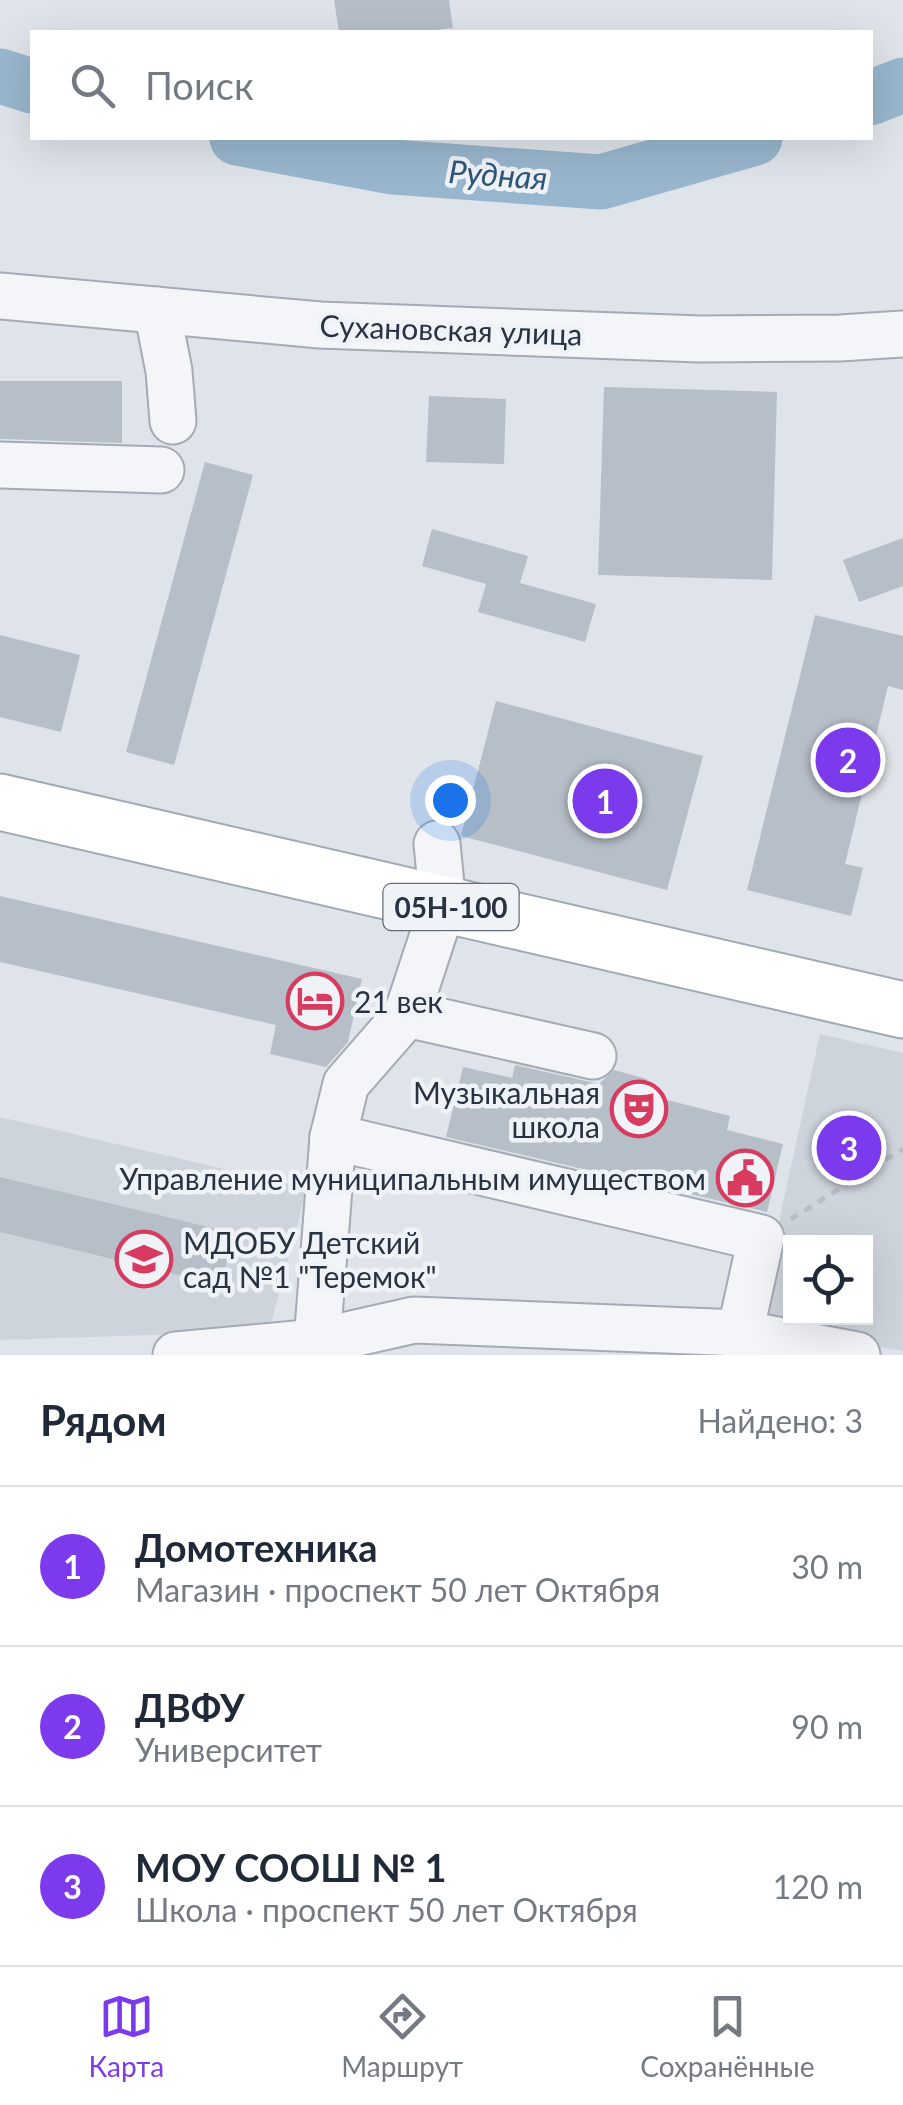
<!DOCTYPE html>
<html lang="ru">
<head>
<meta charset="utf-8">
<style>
	body { margin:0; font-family:Lato,sans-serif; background:#f2f2f3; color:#1f2937 }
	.controls { position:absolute; right:30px; bottom:30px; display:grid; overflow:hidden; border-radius:0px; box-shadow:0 10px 40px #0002 }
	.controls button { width:90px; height:90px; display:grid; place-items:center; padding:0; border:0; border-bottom:2px solid #e0e1e3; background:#fff; color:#1f2937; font:50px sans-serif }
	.you { position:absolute; left:450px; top:800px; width:35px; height:35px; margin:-25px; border:8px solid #fff; border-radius:50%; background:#1a73e8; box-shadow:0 0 0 15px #1a73e833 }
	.badge { display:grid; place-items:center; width:65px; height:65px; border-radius:50%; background:#7c3aed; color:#fff; font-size:32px; font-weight:700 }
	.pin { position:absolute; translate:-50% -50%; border:5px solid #fff; box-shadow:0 2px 10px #0006 }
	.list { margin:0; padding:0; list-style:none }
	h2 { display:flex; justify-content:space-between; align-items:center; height:130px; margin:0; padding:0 40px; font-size:42px }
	h2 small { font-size:32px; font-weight:400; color:#747a83 }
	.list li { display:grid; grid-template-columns:65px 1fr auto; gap:30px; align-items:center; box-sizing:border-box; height:160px; padding:0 40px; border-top:2px solid #e0e1e3 }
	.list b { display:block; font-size:38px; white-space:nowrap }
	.list p { margin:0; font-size:32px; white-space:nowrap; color:#747a83 }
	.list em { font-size:32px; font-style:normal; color:#747a83 }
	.icon { flex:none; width:55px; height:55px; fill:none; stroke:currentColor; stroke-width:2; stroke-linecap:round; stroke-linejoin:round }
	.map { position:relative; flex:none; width:903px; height:1355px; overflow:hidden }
	.search { position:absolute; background:#fff; box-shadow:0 10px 40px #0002; left:30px; right:30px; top:30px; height:110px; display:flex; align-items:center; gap:25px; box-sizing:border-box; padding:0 35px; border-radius:0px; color:#747a83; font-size:38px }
	.sheet { height:610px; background:#fff }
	nav { display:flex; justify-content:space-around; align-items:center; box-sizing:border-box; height:140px; border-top:2px solid #e0e1e3; background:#fff; font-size:28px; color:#747a83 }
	nav a { display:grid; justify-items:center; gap:5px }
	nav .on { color:#7c3aed }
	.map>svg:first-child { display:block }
	.built { fill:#cdd4dc; fill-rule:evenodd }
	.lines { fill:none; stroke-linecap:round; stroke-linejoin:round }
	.river { stroke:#98b6cd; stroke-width:55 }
	.building { fill:#b6bec7 }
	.minor-casing { stroke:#a4abb4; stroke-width:49 }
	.major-casing { stroke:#9eaab6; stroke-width:59 }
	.path { stroke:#babfc5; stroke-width:5; stroke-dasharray:8 8; stroke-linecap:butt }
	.minor { stroke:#f3f5f8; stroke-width:45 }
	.major { stroke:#fff; stroke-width:55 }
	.labels { text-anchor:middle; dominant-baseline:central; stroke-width:9; stroke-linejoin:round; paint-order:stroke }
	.shield { fill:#eff3f7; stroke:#636d78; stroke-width:2.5 }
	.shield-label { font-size:28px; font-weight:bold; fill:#273342 }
	.street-label { font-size:30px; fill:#273342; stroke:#eff3f7 }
	.poi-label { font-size:30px; fill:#273342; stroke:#eff3f7; text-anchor:start }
	.water-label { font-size:32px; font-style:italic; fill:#2e5679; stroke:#eff3f7 }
</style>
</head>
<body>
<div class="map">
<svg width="903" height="1355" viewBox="0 0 903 1355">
	<rect width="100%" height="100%" fill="#dfe4ea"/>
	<g class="built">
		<path d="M820,1034L903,1053V1351L756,1326ZM790,1242H866V1318H790Z"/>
		<path d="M0,1117L307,1188L269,1331L0,1340Z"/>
	</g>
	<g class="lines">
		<g class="river">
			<path d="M0,76L32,86"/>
			<path d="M870,98L903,85"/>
			<path d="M237,138L392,167L601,182L755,138"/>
		</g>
	</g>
	<g class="building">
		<path d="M334,0H449L453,28L419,32H339Z"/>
		<path d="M0,381H122V443L0,439Z"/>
		<path d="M604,387L777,392L772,580L598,575Z"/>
		<path d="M429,396L506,399L504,464L426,462Z"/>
		<path d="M205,462L253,475L174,765L126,752Z"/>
		<path d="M432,529L528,556L520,583L596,604L585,642L478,612L486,584L422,566Z"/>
		<path d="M903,538V586L859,602L843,560Z"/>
		<path d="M815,615L903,636V690L888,686L845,864L863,868L851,916L747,890Z"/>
		<path d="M0,635L80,655L61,732L0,717Z"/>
		<path d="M496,701L703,756L667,890L461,836Z"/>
		<path d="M0,896L362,979L348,1042L326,1067L270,1054L276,1025L0,962Z"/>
		<path d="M515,1065L599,1084L614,1070L647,1079L644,1094L730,1116L727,1130L783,1144L767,1212L446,1137L463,1067L512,1078Z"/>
		<path d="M0,1177L233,1233L221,1285L0,1232Z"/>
	</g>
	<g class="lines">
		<g class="minor-casing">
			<g id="minor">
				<path d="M0,296L320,325L700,339L840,338L903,334"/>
				<path d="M157,310L169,371L173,421"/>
				<path d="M0,465L161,470"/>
				<path d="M407,1014L593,1056"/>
				<path d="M333,1137L761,1238L740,1333"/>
				<path d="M317,1342L333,1137L346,1084L407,1014L443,905L437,844"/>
				<path d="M176,1355L317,1342L414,1320L740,1333L857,1355"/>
			</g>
		</g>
		<g class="major-casing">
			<path id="major" d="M0,802L903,1010"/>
		</g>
		<path class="path" d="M791,1219L903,1149"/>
		<use href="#minor" class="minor"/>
		<use href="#major" class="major"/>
	</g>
	<defs>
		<g id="hotel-ring" transform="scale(2.875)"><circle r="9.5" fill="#eff3f7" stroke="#d83b60" stroke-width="1.5"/><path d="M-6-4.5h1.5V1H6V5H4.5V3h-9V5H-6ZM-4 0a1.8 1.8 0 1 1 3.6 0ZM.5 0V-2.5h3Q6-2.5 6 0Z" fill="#d83b60"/></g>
		<g id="theatre-ring" transform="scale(2.875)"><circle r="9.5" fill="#eff3f7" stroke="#d83b60" stroke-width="1.5"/><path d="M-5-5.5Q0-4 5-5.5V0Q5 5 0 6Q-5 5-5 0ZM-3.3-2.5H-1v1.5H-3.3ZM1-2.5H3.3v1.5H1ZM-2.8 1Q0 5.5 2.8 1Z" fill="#d83b60"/></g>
		<g id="civic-ring" transform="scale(2.875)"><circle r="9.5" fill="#eff3f7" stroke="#d83b60" stroke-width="1.5"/><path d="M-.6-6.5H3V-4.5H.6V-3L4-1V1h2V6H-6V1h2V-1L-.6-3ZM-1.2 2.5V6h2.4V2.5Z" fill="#d83b60"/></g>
		<g id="school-ring" transform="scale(2.875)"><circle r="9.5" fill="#eff3f7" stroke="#d83b60" stroke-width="1.5"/><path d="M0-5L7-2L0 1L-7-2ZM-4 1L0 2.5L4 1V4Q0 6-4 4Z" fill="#d83b60"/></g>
	</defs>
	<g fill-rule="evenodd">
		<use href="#hotel-ring" x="315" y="1001"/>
		<use href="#theatre-ring" x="639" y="1109"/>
		<use href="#civic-ring" x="745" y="1178"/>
		<use href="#school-ring" x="144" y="1259"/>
	</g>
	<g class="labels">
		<rect class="shield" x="383.5" y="884" width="135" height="46" rx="8"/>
		<g class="shield-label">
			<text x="451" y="907">05Н-100</text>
		</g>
		<g class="street-label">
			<text transform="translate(451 329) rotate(2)">Сухановская улица</text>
		</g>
		<g class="poi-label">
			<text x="354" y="1001">21 век</text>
			<text x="600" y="1092" text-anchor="end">Музыкальная<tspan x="600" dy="34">школа</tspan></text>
			<text x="706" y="1178" text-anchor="end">Управление муниципальным имуществом</text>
			<text x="183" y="1242">МДОБУ Детский<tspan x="183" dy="34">сад №1 "Теремок"</tspan></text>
		</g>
		<g class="water-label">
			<text transform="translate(498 174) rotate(4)">Рудная</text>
		</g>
	</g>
</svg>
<div class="controls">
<button><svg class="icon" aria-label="locate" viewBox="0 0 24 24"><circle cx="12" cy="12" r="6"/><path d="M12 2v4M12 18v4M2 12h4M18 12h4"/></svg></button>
</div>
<div class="you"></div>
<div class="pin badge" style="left:605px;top:801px">1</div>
<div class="pin badge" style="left:848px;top:760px">2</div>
<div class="pin badge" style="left:849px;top:1148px">3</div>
<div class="search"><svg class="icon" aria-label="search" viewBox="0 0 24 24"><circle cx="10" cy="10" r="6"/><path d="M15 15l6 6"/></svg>Поиск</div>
</div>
<section class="sheet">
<h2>Рядом<small>Найдено: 3</small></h2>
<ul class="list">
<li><span class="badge">1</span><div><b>Домотехника</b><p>Магазин · проспект 50 лет Октября</p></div><em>30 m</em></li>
<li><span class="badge">2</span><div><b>ДВФУ</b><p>Университет</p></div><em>90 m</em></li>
<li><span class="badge">3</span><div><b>МОУ СООШ № 1</b><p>Школа · проспект 50 лет Октября</p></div><em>120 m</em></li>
</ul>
</section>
<nav>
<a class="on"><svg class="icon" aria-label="map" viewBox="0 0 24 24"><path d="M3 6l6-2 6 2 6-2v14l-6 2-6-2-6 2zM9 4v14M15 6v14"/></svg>Карта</a>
<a><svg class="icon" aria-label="directions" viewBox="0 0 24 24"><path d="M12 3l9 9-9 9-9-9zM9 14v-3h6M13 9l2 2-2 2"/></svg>Маршрут</a>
<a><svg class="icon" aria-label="saved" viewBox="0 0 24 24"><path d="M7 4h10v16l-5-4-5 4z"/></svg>Сохранённые</a>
</nav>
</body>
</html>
